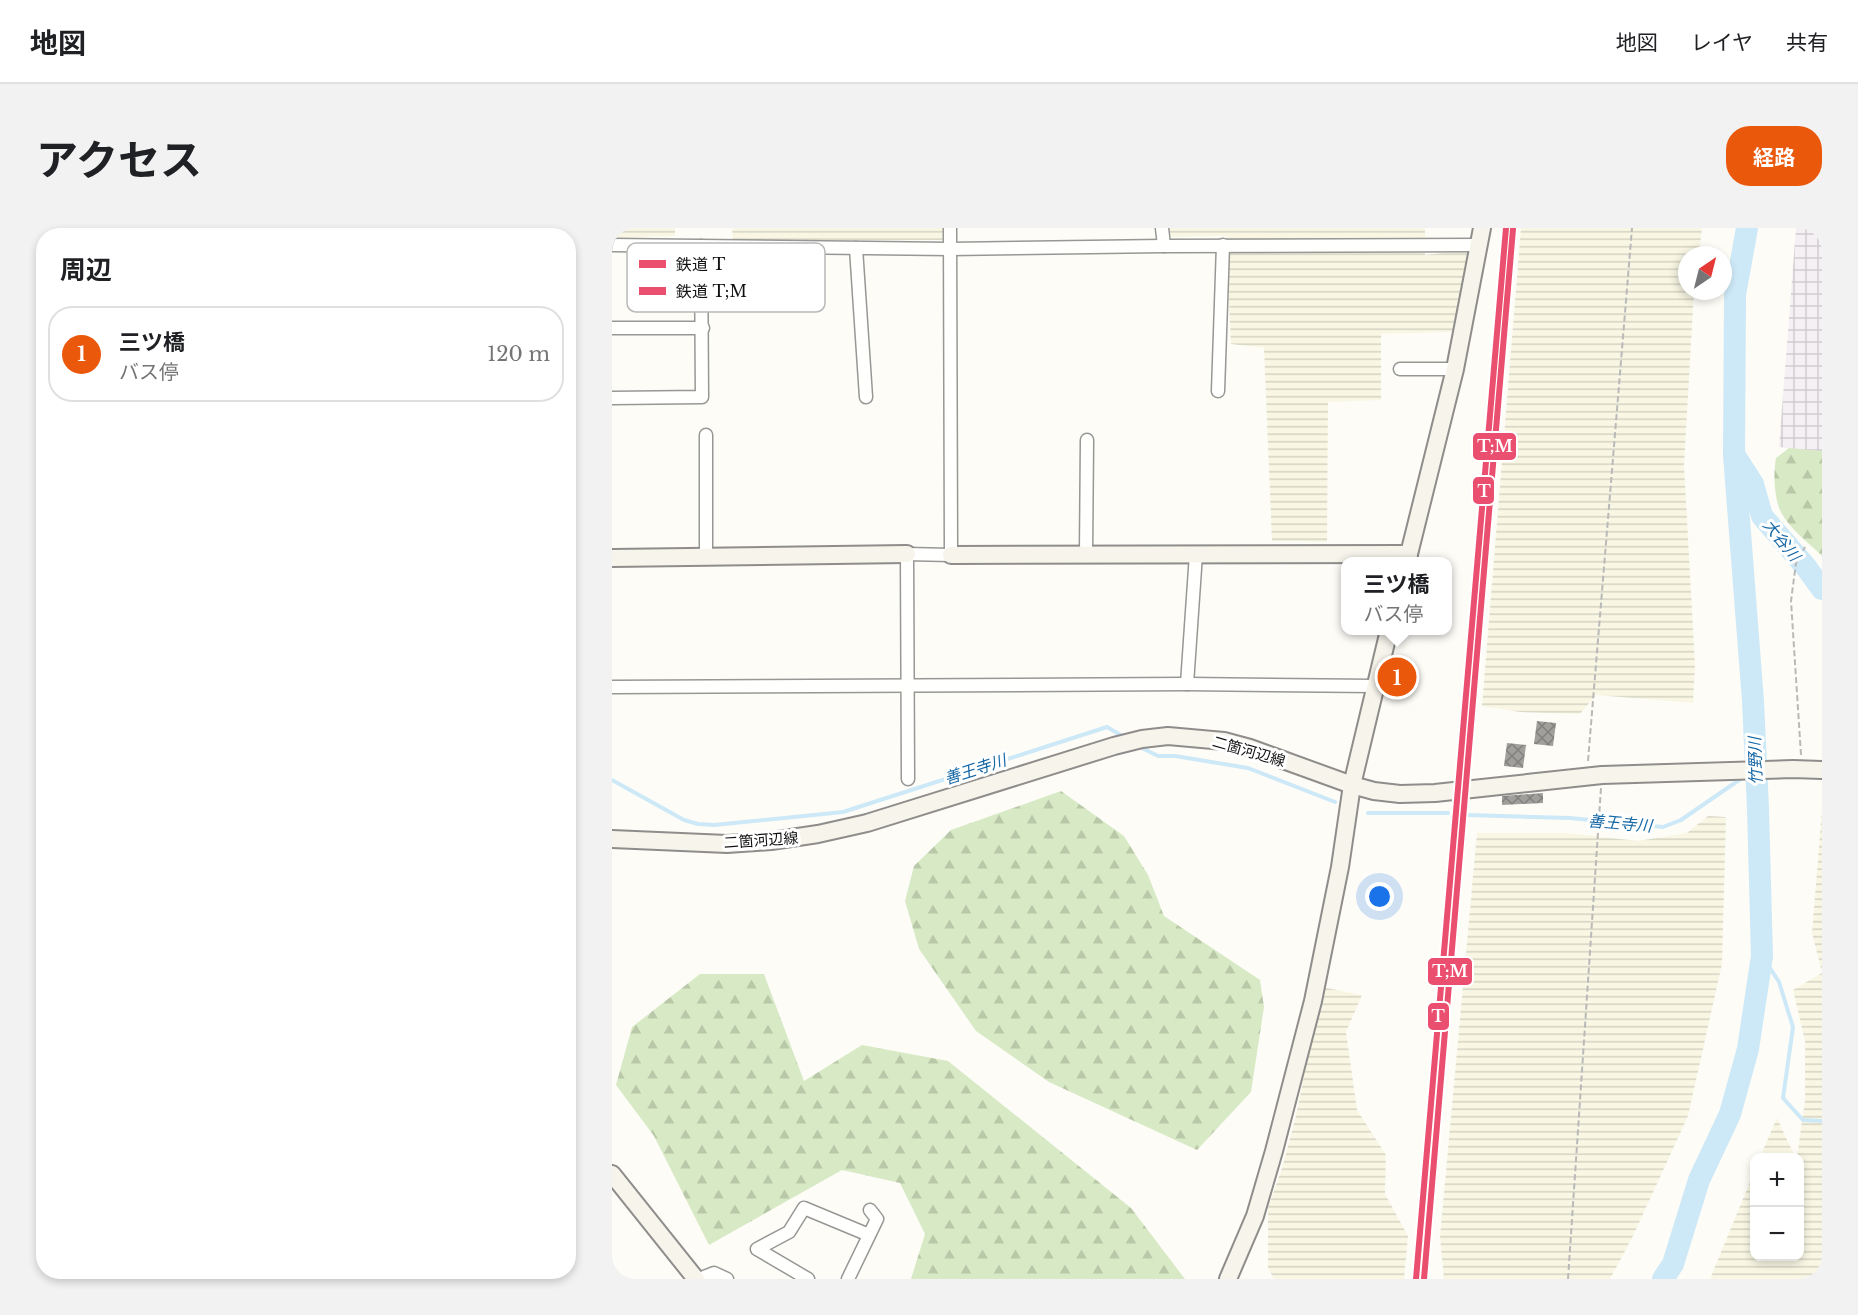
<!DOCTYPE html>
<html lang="ja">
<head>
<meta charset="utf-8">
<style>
	body { margin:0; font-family:"Libre Baskerville","Noto Sans JP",serif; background:#f2f2f2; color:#202124 }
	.controls { position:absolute; right:18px; bottom:18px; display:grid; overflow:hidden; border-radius:12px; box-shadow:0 3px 9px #0003 }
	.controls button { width:54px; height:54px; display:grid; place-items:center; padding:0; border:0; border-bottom:2px solid #e0e0e0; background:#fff; color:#202124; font:30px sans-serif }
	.compass { position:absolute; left:1066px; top:18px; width:54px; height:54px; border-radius:50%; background:#fff; box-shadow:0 3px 9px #0003; rotate:35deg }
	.you { position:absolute; left:768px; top:669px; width:21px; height:21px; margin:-15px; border:4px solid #fff; border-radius:50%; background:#1a73e8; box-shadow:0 0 0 9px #1a73e833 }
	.badge { display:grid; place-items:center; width:39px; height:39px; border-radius:50%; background:#ea580c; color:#fff; font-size:20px; font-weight:700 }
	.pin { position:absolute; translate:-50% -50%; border:3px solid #fff; box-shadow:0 2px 6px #0006 }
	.popup { position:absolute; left:729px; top:329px; width:111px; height:78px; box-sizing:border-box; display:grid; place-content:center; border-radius:12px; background:#fff; filter:drop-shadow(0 2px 4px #0005); font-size:20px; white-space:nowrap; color:#757577 }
	.popup b { font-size:22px; color:#202124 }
	.popup::after { content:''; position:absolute; left:50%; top:100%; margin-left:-12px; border:12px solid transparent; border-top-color:#fff }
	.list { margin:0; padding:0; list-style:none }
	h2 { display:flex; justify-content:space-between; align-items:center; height:78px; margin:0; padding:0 24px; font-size:26px }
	h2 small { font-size:20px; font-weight:400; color:#757577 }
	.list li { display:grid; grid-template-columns:39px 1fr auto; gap:18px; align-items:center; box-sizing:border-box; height:96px; margin:0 12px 12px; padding:0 12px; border:2px solid #e0e0e0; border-radius:24px }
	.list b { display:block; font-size:22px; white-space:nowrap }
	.list p { margin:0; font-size:20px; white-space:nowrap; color:#757577 }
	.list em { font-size:20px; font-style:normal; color:#757577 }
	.map { position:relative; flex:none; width:1210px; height:1051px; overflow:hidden; border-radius:24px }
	header { display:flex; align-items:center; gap:36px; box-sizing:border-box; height:84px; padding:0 30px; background:#fff; border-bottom:2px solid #e0e0e0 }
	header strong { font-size:28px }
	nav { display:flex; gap:33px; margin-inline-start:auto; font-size:21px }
	.intro { display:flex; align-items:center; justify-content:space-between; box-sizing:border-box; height:144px; padding:0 36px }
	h1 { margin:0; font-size:42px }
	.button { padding:15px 27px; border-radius:24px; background:#ea580c; color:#fff; font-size:21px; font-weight:700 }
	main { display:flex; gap:36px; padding:0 36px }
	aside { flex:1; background:#fff; border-radius:24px; box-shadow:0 3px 9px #0003 }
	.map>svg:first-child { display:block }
	.industrial { fill:url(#industrial-grid) }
	.farmland { fill:url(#farmland-rules) }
	.forest { fill:url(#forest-firs) }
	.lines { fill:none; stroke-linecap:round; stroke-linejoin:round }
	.stream { stroke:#cde8f7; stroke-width:4 }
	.river { stroke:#cde8f7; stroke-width:22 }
	.building { fill:url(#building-cross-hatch) }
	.street-casing { stroke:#979795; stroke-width:15 }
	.secondary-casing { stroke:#8e8d8b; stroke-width:20 }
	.path { stroke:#b9b9b8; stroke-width:2; stroke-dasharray:6 3; stroke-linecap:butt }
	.street { stroke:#fffffe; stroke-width:12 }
	.secondary { stroke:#f6f4eb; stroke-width:16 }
	.rail-1-casing { stroke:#fff; stroke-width:10 }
	.rail-2-casing { stroke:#fff; stroke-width:10 }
	.rail-1 { stroke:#ea4f6f; stroke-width:6 }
	.rail-2 { stroke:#ea4f6f; stroke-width:6 }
	.labels { text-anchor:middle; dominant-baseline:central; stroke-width:6; stroke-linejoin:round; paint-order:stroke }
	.street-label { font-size:15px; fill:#111; stroke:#fff }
	.water-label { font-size:16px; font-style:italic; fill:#1768a6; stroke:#fff }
	.key { fill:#fff; stroke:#b8b8b8; stroke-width:1.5 }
	.key-label { font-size:16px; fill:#111 }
	.line-badge { stroke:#fff; stroke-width:2 }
	.badge-label { font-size:16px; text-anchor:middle; font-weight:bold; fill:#fff }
</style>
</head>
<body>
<header>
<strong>地図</strong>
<nav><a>地図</a><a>レイヤ</a><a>共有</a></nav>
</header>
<div class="intro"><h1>アクセス</h1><a class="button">経路</a></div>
<main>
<aside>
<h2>周辺<small></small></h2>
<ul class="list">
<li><span class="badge">1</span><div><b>三ツ橋</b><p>バス停</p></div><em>120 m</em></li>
</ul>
</aside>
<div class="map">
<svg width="1210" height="1051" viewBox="0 0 1210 1051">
	<defs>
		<pattern id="industrial-grid" width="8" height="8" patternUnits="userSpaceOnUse" patternTransform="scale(1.5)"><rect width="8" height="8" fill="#f5f0f3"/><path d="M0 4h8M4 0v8" fill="none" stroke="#d1cdcf"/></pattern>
		<pattern id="farmland-rules" width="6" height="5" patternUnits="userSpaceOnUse" patternTransform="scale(1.5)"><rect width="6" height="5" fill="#f9f7e4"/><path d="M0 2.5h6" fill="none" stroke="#d4d3c3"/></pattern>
		<pattern id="forest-firs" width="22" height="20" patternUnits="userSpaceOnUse" patternTransform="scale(1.5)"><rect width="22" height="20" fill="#d8eac5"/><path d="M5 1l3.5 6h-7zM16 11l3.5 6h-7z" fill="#b8c8a8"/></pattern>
		<pattern id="building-cross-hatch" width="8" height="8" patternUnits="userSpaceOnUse" patternTransform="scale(1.5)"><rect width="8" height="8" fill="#a19f9c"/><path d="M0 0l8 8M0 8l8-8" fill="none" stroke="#82807e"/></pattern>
	</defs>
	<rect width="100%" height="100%" fill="#fdfcf7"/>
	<path class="industrial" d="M1184,0H1210V225L1167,219Z"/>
	<g class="farmland">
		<path d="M0,0H63V8L0,10Z"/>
		<path d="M120,0H331V12L121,13Z"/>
		<path d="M557,0H813V27L858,22L840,104L769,106V172L716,174L715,314L660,313L652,120L619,116L614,8L557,9Z"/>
		<path d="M909,0H1090L1087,27H1075V63H1082L1072,237L1083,437L1081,475L984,467L968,486L908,484L870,478Z"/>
		<path d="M1210,582V744L1200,705Z"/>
		<path d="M1096,588L1114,589L1110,736L1076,888L1021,1008L998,1051H832L828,1009L865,605H955L1026,613L1075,605Z"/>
		<path d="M1210,745V1051H1098L1142,944V1028H1188V930L1185,929L1193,872V813L1181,762Z"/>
		<path d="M710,759L750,767L734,804L745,882L774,927L773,966L796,1008L792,1051H662L656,1040V980L671,937L684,888Z"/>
		<path d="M1165,890L1183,929H1148Z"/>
	</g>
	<g class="forest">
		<path d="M1177,220L1210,223V328C1197,315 1179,302 1170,286C1162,272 1161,246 1164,230Z"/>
		<path d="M449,563L512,608L536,647L552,688L648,752L652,779L639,864L585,922L437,854L364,803L307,721L293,673L302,638L339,602Z"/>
		<path d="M88,746H152L192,853L250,817L336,833L519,980L573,1051H299L313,1006L288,955L230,942L97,1017L42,908L4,857L20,799Z"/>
	</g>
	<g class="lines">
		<g class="stream">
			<path d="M526,518L546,528H563L636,540L723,574"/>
			<path d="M0,552L72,592L86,596L102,597L231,584L495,499L512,509"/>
			<path d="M756,585H836"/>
			<path d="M855,587L958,590L1051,599L1069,592L1130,550"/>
			<path d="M1150,728L1167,754L1181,799L1171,870L1191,892L1210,893"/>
		</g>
		<g class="river">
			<path d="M1123,228L1141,256L1150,288L1194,339L1210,361"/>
			<path d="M1051,1051L1061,1036L1087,952L1118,886L1136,821L1150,728L1146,581L1141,473L1122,227L1123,67L1135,0"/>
		</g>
	</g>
	<g class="building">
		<path d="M925,493L944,495L941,518L922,516Z"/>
		<path d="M895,515L914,517L911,540L892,538Z"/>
		<path d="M931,565V575L890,577V568Z"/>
	</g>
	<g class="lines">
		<g class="street-casing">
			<g id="street">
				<path d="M550,0L552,18"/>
				<path d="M0,17L338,21L552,18L868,17"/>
				<path d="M244,20L254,169"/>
				<path d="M0,100H91"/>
				<path d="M788,141H843"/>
				<path d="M606,163L611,17"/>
				<path d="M0,170L90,169L89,18"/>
				<path d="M474,326L475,212"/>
				<path d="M94,329V207"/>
				<path d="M575,456L584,326"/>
				<path d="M0,459L575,456L763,458"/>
				<path d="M296,551L295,326L339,327L338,0"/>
				<path d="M87,1051L102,1045L115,1051"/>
				<path d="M196,1051L145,1021L177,1004L192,980L257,1007"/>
				<path d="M236,1051L265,991L258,982"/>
			</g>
		</g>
		<g class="secondary-casing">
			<g id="secondary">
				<path d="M339,327L797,326"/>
				<path d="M0,330L295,326"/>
				<path d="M795,334L843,141L870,0"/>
				<path d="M0,611L115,616L159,613L206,606L255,595L502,518L530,511L556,508L612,513L638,520L740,557L762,563L788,566L823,565L990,547L1181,541L1210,542"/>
				<path d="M0,946L84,1051"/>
				<path d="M616,1051L643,988L662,923L701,773L728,639L740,557L777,402"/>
			</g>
		</g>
		<g class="path">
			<path d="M1189,527L1179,373L1184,335L1193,319"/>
			<path d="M976,533L1020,0"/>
			<path d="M956,1051L989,560"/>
		</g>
		<use href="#street" class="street"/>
		<use href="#secondary" class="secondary"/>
		<g class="rail-1-casing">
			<path id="rail-1" d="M804,1051L894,0"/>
		</g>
		<g class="rail-2-casing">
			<path id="rail-2" d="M812,1051L901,1"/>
		</g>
		<use href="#rail-1" class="rail-1"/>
		<use href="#rail-2" class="rail-2"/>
	</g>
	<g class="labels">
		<g class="street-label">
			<text transform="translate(637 523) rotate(16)">二箇河辺線</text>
			<text transform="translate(149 612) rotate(-4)">二箇河辺線</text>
		</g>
		<g class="water-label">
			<text transform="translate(1170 312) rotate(51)">大谷川</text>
			<text transform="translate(1143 533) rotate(-92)">竹野川</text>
			<text transform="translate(363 541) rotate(-18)">善王寺川</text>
			<text transform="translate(1008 595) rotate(5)">善王寺川</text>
		</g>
	</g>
	<rect x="15" y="15" width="198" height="69" rx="9" class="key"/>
	<rect x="27" y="32" width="27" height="8" fill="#ea4f6f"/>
	<rect x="27" y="59" width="27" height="8" fill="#ea4f6f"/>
	<g class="key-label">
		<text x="64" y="42">鉄道 T</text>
		<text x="64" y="69">鉄道 T;M</text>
	</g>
	<g class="line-badge">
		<rect x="860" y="204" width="45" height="29" rx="6" fill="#ea4f6f"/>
		<rect x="860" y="248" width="23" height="29" rx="6" fill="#ea4f6f"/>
		<rect x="815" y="729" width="46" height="29" rx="6" fill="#ea4f6f"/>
		<rect x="815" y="774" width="23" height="29" rx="6" fill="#ea4f6f"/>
	</g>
	<g class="badge-label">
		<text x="883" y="224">T;M</text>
		<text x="872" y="269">T</text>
		<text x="838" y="749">T;M</text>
		<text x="826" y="794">T</text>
	</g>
</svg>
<div class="controls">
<button>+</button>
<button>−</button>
</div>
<svg class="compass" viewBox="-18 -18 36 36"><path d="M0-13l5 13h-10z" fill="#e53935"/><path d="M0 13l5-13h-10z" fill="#757577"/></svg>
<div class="you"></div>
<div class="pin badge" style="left:785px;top:449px">1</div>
<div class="popup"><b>三ツ橋</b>バス停</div>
</div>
</main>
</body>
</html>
